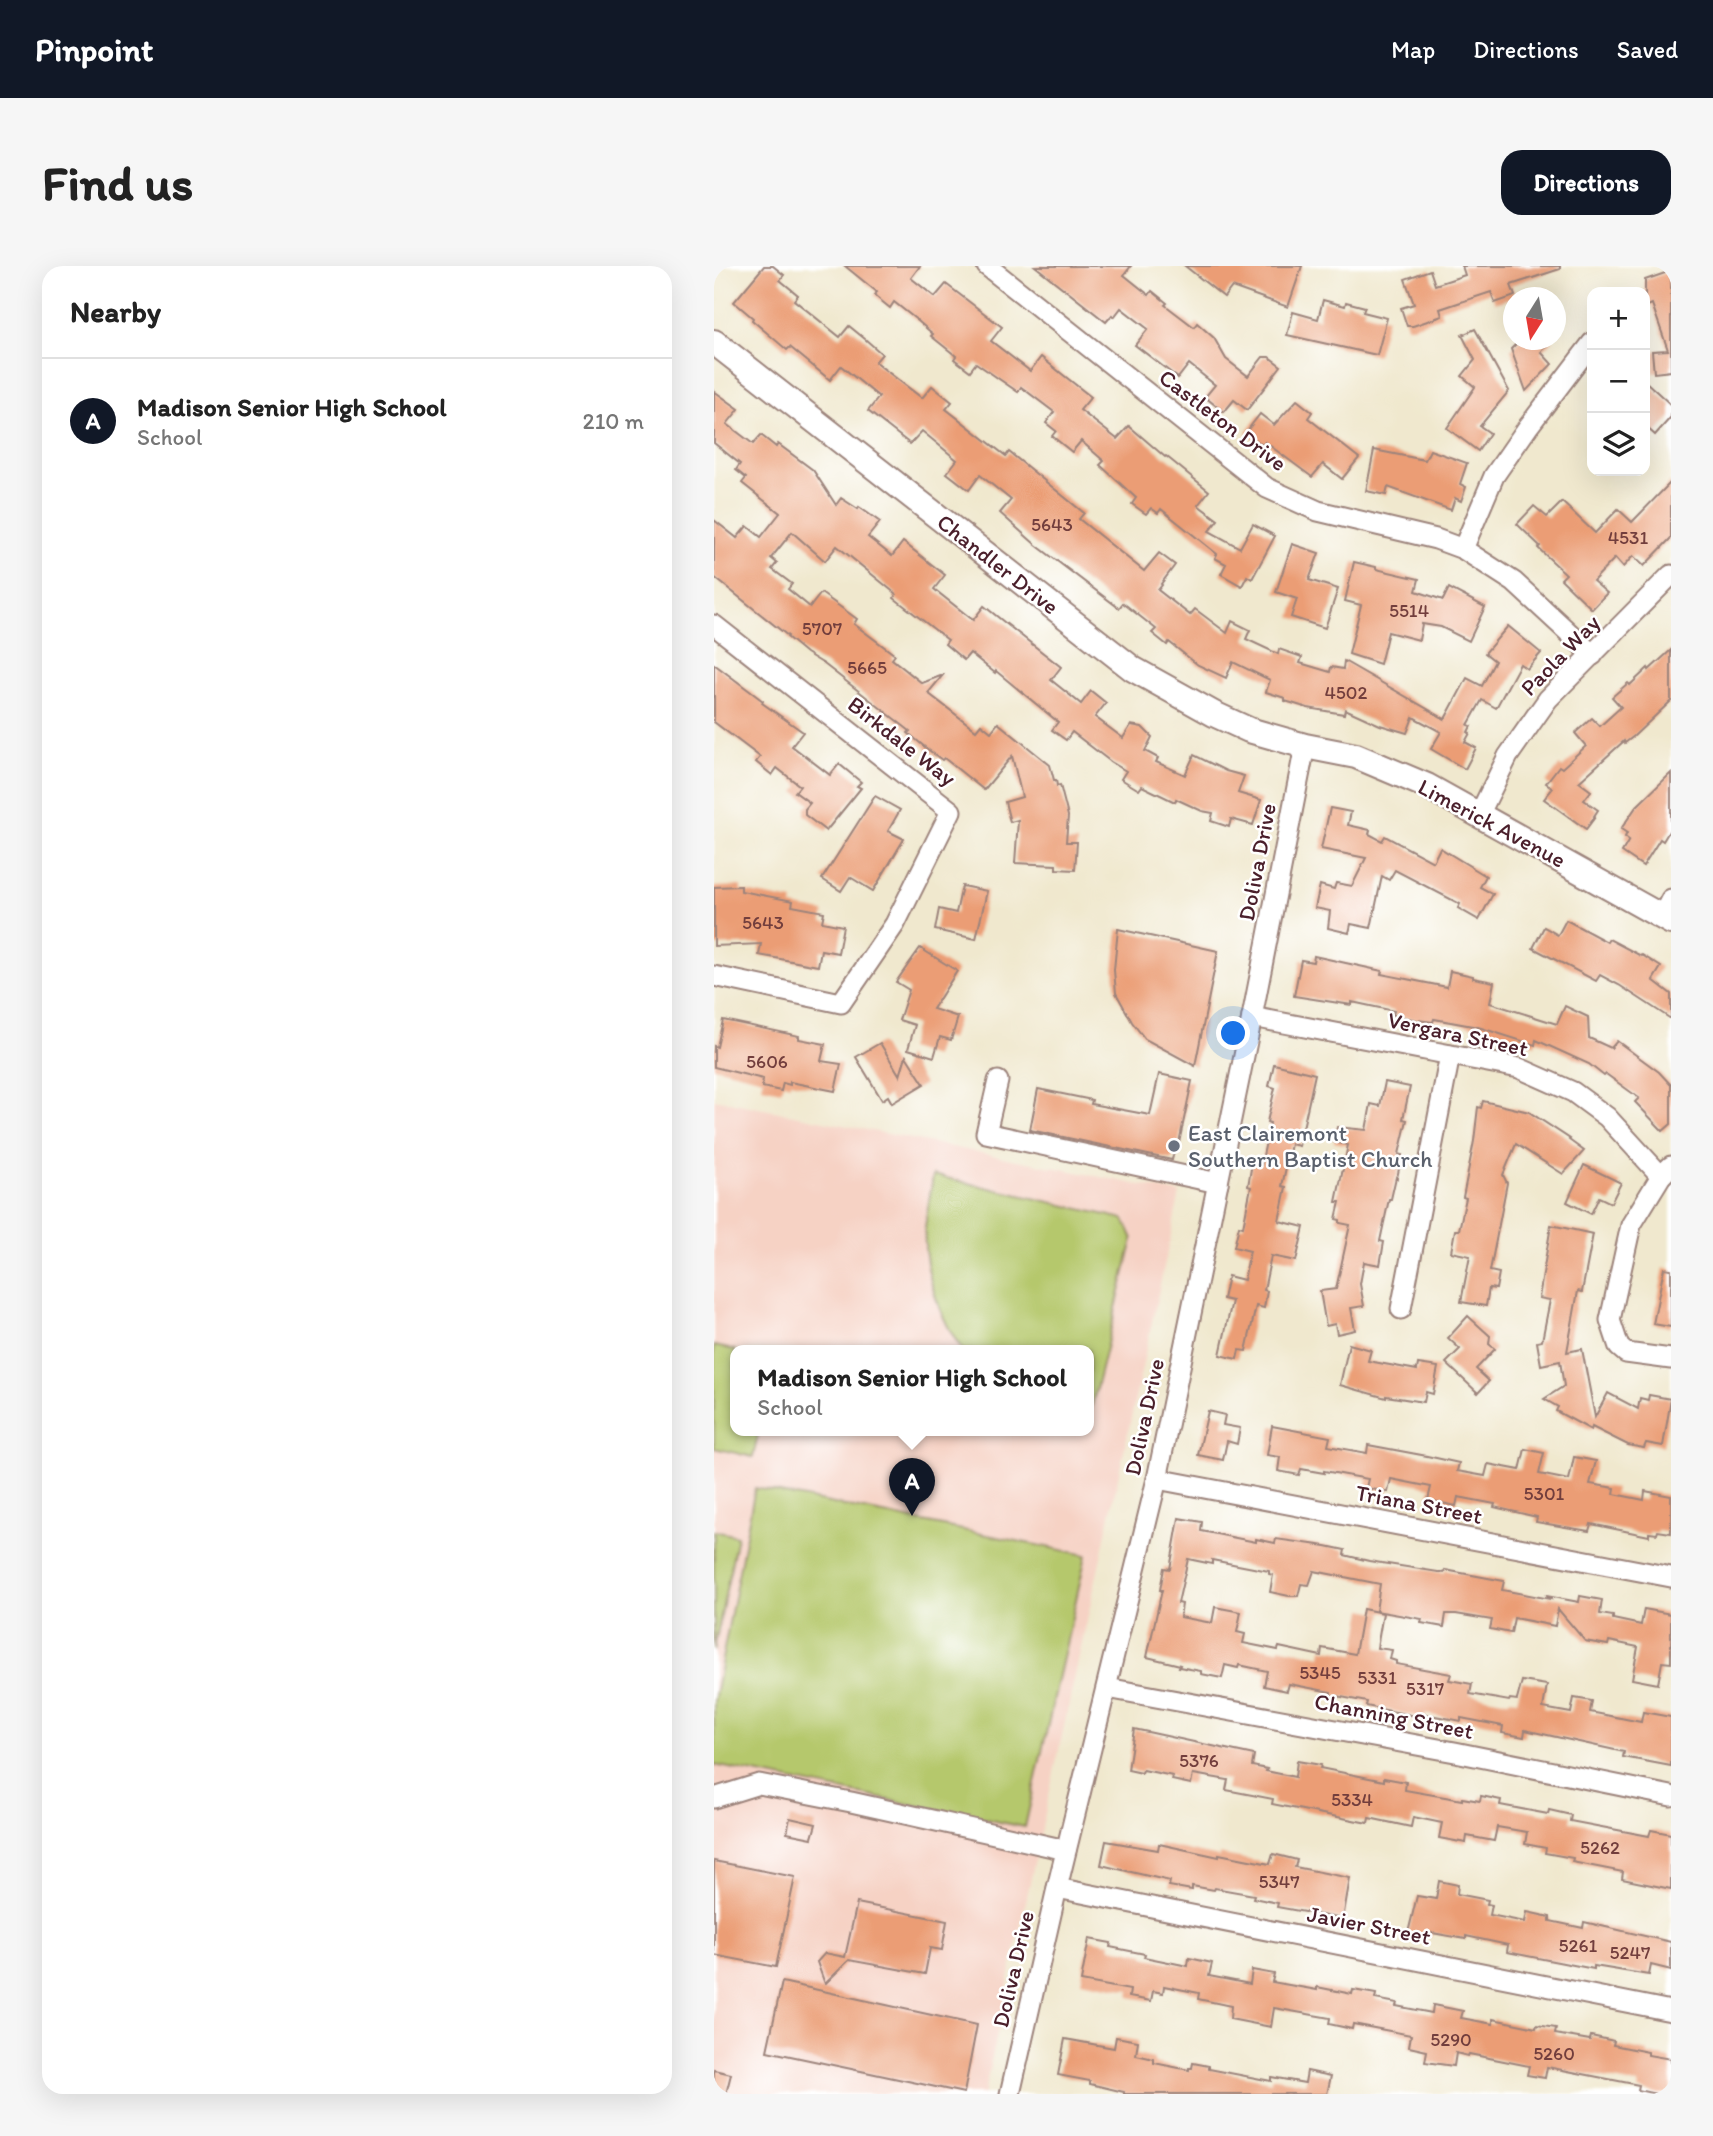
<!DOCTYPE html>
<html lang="en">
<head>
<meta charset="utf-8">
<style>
	body { margin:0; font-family:Itim,sans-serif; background:#f6f6f6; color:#222 }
	.controls { position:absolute; right:21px; top:21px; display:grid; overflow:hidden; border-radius:14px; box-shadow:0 7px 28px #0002 }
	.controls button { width:63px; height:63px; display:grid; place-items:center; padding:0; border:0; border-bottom:2px solid #e0e0e0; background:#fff; color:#222; font:35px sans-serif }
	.compass { position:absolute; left:789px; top:21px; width:63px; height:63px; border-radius:50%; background:#fff; box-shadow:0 7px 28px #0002; rotate:191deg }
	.you { position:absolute; left:520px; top:768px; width:24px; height:24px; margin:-18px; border:5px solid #fff; border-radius:50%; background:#1a73e8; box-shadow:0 0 0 10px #1a73e833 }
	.badge { display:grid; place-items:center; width:46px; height:46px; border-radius:50%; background:#111827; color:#fff; font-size:23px; font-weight:700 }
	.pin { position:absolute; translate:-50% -58px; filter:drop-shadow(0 2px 4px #0008) }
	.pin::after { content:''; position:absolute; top:37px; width:24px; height:21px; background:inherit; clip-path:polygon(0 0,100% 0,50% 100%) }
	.popup { position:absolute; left:16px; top:1079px; width:364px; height:91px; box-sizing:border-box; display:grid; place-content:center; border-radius:14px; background:#fff; filter:drop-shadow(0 2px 5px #0005); font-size:23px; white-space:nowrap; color:#767676 }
	.popup b { font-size:26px; color:#222 }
	.popup::after { content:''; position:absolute; left:50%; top:100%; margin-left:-14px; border:14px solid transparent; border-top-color:#fff }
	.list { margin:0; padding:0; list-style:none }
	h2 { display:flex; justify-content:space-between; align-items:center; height:91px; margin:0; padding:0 28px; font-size:30px }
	h2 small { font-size:23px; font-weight:400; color:#767676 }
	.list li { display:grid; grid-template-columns:46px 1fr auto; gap:21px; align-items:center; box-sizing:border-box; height:126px; padding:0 28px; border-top:2px solid #e0e0e0 }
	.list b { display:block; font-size:26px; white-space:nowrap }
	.list p { margin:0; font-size:23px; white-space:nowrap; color:#767676 }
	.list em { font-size:23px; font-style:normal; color:#767676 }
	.icon { flex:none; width:38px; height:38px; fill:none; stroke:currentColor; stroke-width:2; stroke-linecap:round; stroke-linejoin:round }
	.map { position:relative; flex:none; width:957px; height:1828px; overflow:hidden; border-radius:21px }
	header { display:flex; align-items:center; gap:42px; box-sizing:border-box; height:98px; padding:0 35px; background:#111827; color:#fff }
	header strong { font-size:33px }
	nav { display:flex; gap:38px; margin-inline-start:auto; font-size:24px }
	.intro { display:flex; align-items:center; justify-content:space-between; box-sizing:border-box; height:168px; padding:0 42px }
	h1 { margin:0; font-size:49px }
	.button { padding:18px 32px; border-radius:21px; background:#111827; color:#fff; font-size:24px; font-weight:700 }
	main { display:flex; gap:42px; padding:0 42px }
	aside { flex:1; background:#fff; border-radius:21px; box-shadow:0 7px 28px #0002 }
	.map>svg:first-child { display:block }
	.built { fill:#f6d2c4; fill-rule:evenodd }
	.green { fill:#b5c86c; stroke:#80744c; stroke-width:2 }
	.building { fill:#eb9d74 }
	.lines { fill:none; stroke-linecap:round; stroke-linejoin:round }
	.minor-casing { stroke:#9d847c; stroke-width:23 }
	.major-casing { stroke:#9d847c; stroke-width:28 }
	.minor { stroke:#fff; stroke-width:19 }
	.major { stroke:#fff; stroke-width:24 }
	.worship-dot { fill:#6b7280; stroke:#fff; stroke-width:2.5 }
	.labels { text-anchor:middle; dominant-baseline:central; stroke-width:5; stroke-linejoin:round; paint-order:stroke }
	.number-label { font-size:19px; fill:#723e3d }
	.street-label { font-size:23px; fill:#4a1f2b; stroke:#fff }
	.worship-label { font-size:23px; fill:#5b616d; stroke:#fff; text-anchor:start }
</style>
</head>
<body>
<header>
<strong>Pinpoint</strong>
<nav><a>Map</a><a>Directions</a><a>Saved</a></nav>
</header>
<div class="intro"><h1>Find us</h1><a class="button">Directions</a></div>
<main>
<aside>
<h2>Nearby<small></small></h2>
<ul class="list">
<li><span class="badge">A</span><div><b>Madison Senior High School</b><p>School</p></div><em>210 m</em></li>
</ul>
</aside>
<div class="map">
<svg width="957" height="1828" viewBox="0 0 957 1828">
	<rect width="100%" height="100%" fill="#fff"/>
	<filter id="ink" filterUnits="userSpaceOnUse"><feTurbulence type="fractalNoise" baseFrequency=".0143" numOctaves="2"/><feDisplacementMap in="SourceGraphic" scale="14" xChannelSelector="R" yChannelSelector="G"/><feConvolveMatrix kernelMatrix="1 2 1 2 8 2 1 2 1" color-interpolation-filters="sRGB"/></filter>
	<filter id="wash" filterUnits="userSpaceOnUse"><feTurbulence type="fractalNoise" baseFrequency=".00686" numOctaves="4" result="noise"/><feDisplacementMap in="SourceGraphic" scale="28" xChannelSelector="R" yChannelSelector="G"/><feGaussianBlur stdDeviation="1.57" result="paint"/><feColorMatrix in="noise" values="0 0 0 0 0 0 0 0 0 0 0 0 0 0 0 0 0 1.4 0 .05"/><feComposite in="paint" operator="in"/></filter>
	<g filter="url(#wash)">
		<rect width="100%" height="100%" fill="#f0e8ce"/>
		<path class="built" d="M0,833L466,927L270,1828H0ZM21,1084H375V1164H21Z"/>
		<g class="green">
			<path d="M219,909L410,953L419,973L376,1147H375V1084H249C226,1055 208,1000 211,962C213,944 217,926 219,909Z"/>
			<path d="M0,1080L21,1084V1164H45L39,1191L0,1182Z"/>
			<path d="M41,1222L372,1289L311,1561L0,1499V1435Z"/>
			<path d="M0,1265L23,1270L0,1384Z"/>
		</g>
		<g id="blocks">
			<g class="building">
				<path d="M50,0H59L70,9L66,14L84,29L80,34L126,71L135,60L151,73L168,88L161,96L208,132L218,120L238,136L232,143L292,190L295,186L321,207L370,247L365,253L430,305L445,287L461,299L447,318L448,319L444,324L476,349L481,343L513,367L518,355L536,364L532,373L564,388L565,383L588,391L586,397L616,406L617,401L629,403L630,395L731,453L753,412L768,420L781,395L771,387L794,360L827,387L813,403L806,398L782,442L768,434L754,459L757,460L754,466L756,467L751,476L762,482L751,503L717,483L727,466L699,451L693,467L666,459L631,443L630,448L594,442L571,435V432L552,426L556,414L519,396L512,412L484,399L455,376L453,379L438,367L442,363L409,337L405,342L322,279L286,247L297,234L266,209L255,224L233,207L243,194L208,165L196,178L154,145L165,131L127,100L116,114L76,81L73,84L38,54L39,52L20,36Z"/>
				<path d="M131,0H206L197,12L221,31L232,18L288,61L277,75L316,105L327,91L348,108L377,131L366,144L403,173L415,160L451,191L452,190L495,225L484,239L504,254L495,265L526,282L539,258L561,270L538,313L533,310L528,320L507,308L512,298L501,292L503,288L447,243L444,247L437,242L432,248L418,238L422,232L386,199L390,195L367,175L358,186L338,170L342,165L332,157L340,146L307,121L304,126L262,97L256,105L240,93L242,90L217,70L219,68L204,55L180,36L176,42L160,29L163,26Z"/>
				<path d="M321,0H417L410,9L435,29L438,25L453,37L451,39L480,61L483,57L500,72L512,93L534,110L549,91H555L567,100L533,144L520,134L510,146L491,131L501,119L475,98L464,112L421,79L434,63L407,42L400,51L398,49L392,56Z"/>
				<path d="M471,0H588L574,41L518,21L510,31Z"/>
				<path d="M748,0H846V3L797,19L801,30L781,37L777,26L726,43L728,50L699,60H693L687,42L700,38L691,13L716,4L721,19L751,9Z"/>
				<path d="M957,5V105L940,107L938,85L954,84L938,38L931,41V14Z"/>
				<path d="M609,34L631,40L632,36L651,41L649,46L673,52L663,89L573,69L579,46L604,53Z"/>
				<path d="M761,63L795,125L766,160L776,167L764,185L733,162L761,121L748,110L761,94L748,69Z"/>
				<path d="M806,74H839L827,86L838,98L812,125L797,83Z"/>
				<path d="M931,115L957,139V151L941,169L931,160Z"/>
				<path d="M0,125L25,143L13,158L39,178L47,169L62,181L64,178L99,204L122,239L127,232L144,243L145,241L166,256L154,271L178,290L189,276L231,309L220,323L259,354L270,340L290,356L347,401L337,414L367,438L377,425L392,437L381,451L409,472L417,459L428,461L438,471L431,485L444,492L442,496L471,509L480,489L512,505L530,510L524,527L547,534L539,559L517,553L515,561L497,555L499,547L488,545L462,533L461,536L428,520L425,524L407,513L412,505L397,496L358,466L352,474L338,464L344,456L282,405L281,407L256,387L250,394L231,378L234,374L180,332L182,328L123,280L111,295L78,266L57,292L63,297L58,303L78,318L74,323L96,341L107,327L143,353L140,358L181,389L178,393L208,417L229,409L214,427L262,464L267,458L277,466L284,457L336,499L340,514H342L343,520L346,519L354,550L352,576H363L361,604L342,603V599L301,597L304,554L296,556L291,536L308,531L298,490L270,524L230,492L228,494L212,482L194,467L196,465L110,398L92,387L73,371L74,370L0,311V254L23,272L33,260L47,271L66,247L28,217L32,212L22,204L26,198L0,177Z"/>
				<path d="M583,134L598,146L594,152L645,192L628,213L609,198L598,211L551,176L548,179L532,166L546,148L560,159Z"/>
				<path d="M660,184L711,194L716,184L753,197L746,218L752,221L747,235L741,232L737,244L674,221L672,229L652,225Z"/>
				<path d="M957,216V272L930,300L919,290L909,301L901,292L879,315L893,327L878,343L847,313L852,308L824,282L826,280L803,258L820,240L833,251L848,236L881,267L904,243L918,256Z"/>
				<path d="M578,278L605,287L595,314L624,323L611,362L577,351L583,333L562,326Z"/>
				<path d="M640,296L662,301V303L705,313L702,325L729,334L735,322L771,341L755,375L727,361L708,358L705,374L674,366L666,398L635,388L647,339L631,335Z"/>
				<path d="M957,384V435L920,470L911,477L910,475L865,516L877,525L870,534L884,544L880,550L881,551L872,563L830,533L839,522L832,517L845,500L848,502L872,480L861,467L878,452L886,460L907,441L898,431L914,417L916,419L934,402L935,404Z"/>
				<path d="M0,398L49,435L48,437L89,466L78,480L116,509L125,498L147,516L143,520L147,522L112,565L91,549V543L96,537L81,526L86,520L63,502L58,509L42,496L46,491L0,456Z"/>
				<path d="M957,507V562L949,575L946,573L929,600L908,586L915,574L911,571L913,567L907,563L922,541Z"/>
				<path d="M161,530L186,544L174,565L190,573L159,625L136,611L127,625L108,613Z"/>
				<path d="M616,542L637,546L634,559L656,564L655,568L668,575L671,570L719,596L726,582L772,610L766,621L779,628L765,654L744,642L746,638L681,604L675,614L668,610L657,662L637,658L635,667L614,662L616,645L601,642L606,619L620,623L622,617L638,620L652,592L607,583Z"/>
				<path d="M27,620V625L79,635L78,640L110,646L108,656L129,660L124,687L107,684L104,700L45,689L47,678L0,680V621Z"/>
				<path d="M248,620L273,625L262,673L221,664L225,643L242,647Z"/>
				<path d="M852,654L893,676L895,673L927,690L928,689L947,701L939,714L957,728V753L905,719L886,709L882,715L819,682L830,661L844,669Z"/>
				<path d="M404,663L504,685L481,800L431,773L418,756L402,727L400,704Z"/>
				<path d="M206,682L243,705L219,743L244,751L237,774L226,771L220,791L194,783L201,759L185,754L195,724L182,716Z"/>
				<path d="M600,690L668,705L667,708L733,721L736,705L759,710V712L780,716L776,737L843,758L851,740L874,751L875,772L897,782L903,775L945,806L957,819V858L949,865L921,836L925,832L892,808L890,810L875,798L822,774L821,779L764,761L720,753L719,756L703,754L679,749L680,745L638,736V739L580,730L587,694L599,696Z"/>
				<path d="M9,754L85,770V773L111,778L107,795L127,798L121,825L76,816V819L69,817L67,825L48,821L49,813L0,801V780L3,781Z"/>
				<path d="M166,777L186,810L192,790L210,818L178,837L174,830L168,834L142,791Z"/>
				<path d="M560,798L601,808L585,880L577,878L568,920L572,921L565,955L590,961L582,995L557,990L550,1024L553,1025L550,1042L542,1040L532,1085L525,1084L523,1093L506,1089L518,1035L509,1033L514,1010L530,1014L536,985L520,981L525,960L529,961L537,921L534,920L538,897L547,899L556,857L553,856L561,822L555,820Z"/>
				<path d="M445,808L478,815L465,877H462L458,894L316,864L324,823L378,834L377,838L436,849Z"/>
				<path d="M671,816L696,821L689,853L693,854L685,888L688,889L683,912L682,911L677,933H675L666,975L670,976L666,999L650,996L646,1018L650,1040L637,1042L641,1064L623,1068L621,1058L612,1060L606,1025L622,1023L636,959L626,957V954L622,953L626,936H622L634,879L620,876L623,861L652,864L657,838L666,840Z"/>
				<path d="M769,835L815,846L856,873L855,874L870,885L849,908L802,878L789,909L793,917L776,1005L785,1007L782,1023L775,1022L772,1040L747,1036L756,990L737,986L741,964H745L752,932L749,931L760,875L764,841L767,842Z"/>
				<path d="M870,899L907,917L897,937L885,931L877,948L853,936Z"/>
				<path d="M837,959L879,968L868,1026L864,1025L853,1086L868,1083L881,1151L894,1127L924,1143L926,1132L934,1134L935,1129L957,1133L949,1180L932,1177L930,1182L914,1179L878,1161L877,1164L842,1145L844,1141L830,1133L850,1120L846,1095L827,1099L823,1076L828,1075L836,1034L825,1032Z"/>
				<path d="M950,1002L957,1003V1061L939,1058Z"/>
				<path d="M754,1050L776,1070L775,1078L781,1083L762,1103L775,1115L764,1127L732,1097L746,1083L734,1072Z"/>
				<path d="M635,1078L657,1084L654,1095L703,1104L704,1098L724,1101L719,1128L712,1126L710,1136L672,1130V1132L626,1119Z"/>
				<path d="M494,1145L511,1149L509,1159L526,1162L523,1178L513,1175L509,1194L484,1189Z"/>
				<path d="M558,1160L616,1171L614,1180L653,1187L654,1179L713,1190L745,1197L743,1205L771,1210L774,1198L806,1204L811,1183L830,1187L825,1208L855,1214L860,1191L882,1195L876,1218L901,1222L900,1228L930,1234L931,1225L957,1230V1267L944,1265L943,1268L935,1267V1270L877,1258L875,1265L822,1256L823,1251L780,1241L781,1238L744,1231L742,1240L714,1234L717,1221L677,1213L674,1226L652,1222L654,1213L610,1205V1207L587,1203L585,1209L564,1205L566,1191L553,1189Z"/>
				<path d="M465,1252L488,1256L487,1265L542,1276V1273L561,1277L562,1273L612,1280L631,1284L630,1289L655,1295L730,1307L731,1304L790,1315L788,1324L836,1333L833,1330L865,1336L866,1330L888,1334L886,1348L899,1350V1353L927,1359L930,1343L957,1348V1397L948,1396L944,1418L918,1413L924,1381L895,1375L894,1379L871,1375L844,1343L841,1360L800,1352L797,1367L776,1363L778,1354L742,1348H732L730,1361L707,1357L708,1353L662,1345L666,1318L600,1305L595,1319L587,1318L584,1330H575L556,1326L559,1309L555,1308V1305L498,1294V1298L474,1293L464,1337L468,1338L466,1351L498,1357L501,1341L527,1346L523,1366L531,1368L529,1377L564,1384L565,1381L607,1390L608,1382L641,1388L649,1343L669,1347L663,1382L678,1384L676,1393L682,1395V1398L737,1408L735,1414L758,1418L756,1428L795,1435L796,1433L803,1434L808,1415L833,1419L829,1442L857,1447L860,1432L878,1435L876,1446L927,1456L929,1446L957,1451V1500L909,1491L910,1486L811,1464L810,1471L788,1467L789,1460L747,1452V1455L711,1448V1452L652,1440L653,1436L617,1429V1426L575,1418L573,1425L550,1420L553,1405L525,1399L524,1402L511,1399L508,1412L487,1408V1405L465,1401L466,1399L433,1391L448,1324H446L450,1302L456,1303Z"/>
				<path d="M420,1463L540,1489L538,1500L553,1503L552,1505L581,1511L583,1495L607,1499L606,1502L670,1515V1512L692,1516L691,1524L748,1534V1532L766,1535L767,1530L787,1534L786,1539L834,1548L835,1544L857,1549L856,1555L935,1570L937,1564L957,1568V1623L908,1613L909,1606L858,1596L859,1592L831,1587L832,1582L811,1578L813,1566L783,1561L780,1575L753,1570L752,1577L725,1572L728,1557L699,1551L697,1561L655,1552L654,1557L558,1538L559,1533L512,1524L514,1514L479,1508L477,1518L458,1514L459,1510L429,1504L428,1507L414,1504Z"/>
				<path d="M76,1552L102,1558L98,1572L73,1567Z"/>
				<path d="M392,1575L444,1584L445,1578L505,1591V1588L556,1598L559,1588L583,1594L581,1601L636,1612L629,1653L563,1641L564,1637L539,1632L540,1629L501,1622L500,1624L478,1620V1624L455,1620L456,1615L387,1599Z"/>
				<path d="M0,1595L81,1611L62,1701L0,1689Z"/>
				<path d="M725,1615L744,1619L743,1628L774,1634L773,1638L778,1639L776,1649L811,1656L813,1646L836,1651V1655L869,1662L870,1656L957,1676V1704L937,1699L935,1709L880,1700V1703L793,1686L794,1679L752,1670V1673L718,1667L717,1671L694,1667L703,1630L722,1633Z"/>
				<path d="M143,1637L233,1655L228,1684L216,1682L211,1708L135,1694L111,1718L103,1696L111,1687L131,1691Z"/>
				<path d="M375,1673L397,1677L396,1681L431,1688L430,1691L474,1700L475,1692L498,1697L495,1710L536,1718L538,1704L560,1708L558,1716L603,1724V1721L638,1728L639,1724L662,1728L661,1733L683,1737L682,1740L718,1747L719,1739L749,1745L747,1752L779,1758V1753L822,1762L823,1759L842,1762L841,1768L876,1774L877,1770L900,1775L899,1779L934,1786V1789L957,1793V1828H942L924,1824L925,1819L833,1801L831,1812L813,1809L815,1800L755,1788L754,1790L742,1787L740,1800L711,1796L713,1785L695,1781L697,1769L639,1758L638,1763L615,1758L616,1752L560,1742L557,1761L516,1753L517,1740L484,1733L485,1727L450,1720L449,1727L439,1725L437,1735L415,1731L416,1724L367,1715Z"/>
				<path d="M68,1716L263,1759L250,1827L53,1785Z"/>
				<path d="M402,1771L424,1775L422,1789L440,1793V1797L475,1804V1802H478L479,1797L495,1800V1803L557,1815V1811L591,1817L593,1805L617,1810L613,1828H410V1826L376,1818V1815L344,1809L351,1773L400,1782Z"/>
				<path d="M0,1804L17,1808L12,1828H0Z"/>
			</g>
		</g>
	</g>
	<g filter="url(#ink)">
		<use href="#blocks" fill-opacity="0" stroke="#9d847c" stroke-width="2"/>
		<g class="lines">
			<g class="minor-casing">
				<g id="minor">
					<path d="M273,0L553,222L604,245L722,273L749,283L800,316L879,389"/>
					<path d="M749,283L780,210L814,161L878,77"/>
					<path d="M0,359L237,545L181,658L127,737L0,710"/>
					<path d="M765,549L794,490L834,433L957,309"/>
					<path d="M948,650L957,633"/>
					<path d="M538,751L805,802L859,826L893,851L947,910"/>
					<path d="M284,815L272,867L504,917"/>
					<path d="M957,900L947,910L917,959L896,1054L905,1081L912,1087L957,1093"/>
					<path d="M687,1043L736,789"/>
					<path d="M443,1213L957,1311"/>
					<path d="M393,1422L741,1486L957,1530"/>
					<path d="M0,1532L45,1518L137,1536L352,1584"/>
					<path d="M343,1622L957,1745"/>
					<path d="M296,1828L343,1622L443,1213L538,751L591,480"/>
				</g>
			</g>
			<g class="major-casing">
				<path id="major" d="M0,76L419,403L500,448L535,464L591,480L642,490L713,520L957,656"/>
			</g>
			<use href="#minor" class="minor"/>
			<use href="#major" class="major"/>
		</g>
	</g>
	<circle class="worship-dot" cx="460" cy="880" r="7"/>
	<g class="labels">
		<g class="number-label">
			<text x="338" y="258">5643</text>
			<text x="914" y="271">4531</text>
			<text x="695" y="344">5514</text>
			<text x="108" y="362">5707</text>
			<text x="153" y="401">5665</text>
			<text x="632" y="426">4502</text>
			<text x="49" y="656">5643</text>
			<text x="53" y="795">5606</text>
			<text x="830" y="1227">5301</text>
			<text x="606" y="1406">5345</text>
			<text x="663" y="1411">5331</text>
			<text x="711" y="1422">5317</text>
			<text x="485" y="1494">5376</text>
			<text x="638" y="1533">5334</text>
			<text x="886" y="1581">5262</text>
			<text x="565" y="1615">5347</text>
			<text x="864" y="1679">5261</text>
			<text x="916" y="1686">5247</text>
			<text x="737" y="1773">5290</text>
			<text x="840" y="1787">5260</text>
		</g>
		<g class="street-label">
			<text transform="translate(509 154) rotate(37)">Castleton Drive</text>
			<text transform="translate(284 298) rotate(38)">Chandler Drive</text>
			<text transform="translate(846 389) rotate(-46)">Paola Way</text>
			<text transform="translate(188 475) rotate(38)">Birkdale Way</text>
			<text transform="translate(778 557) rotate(28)">Limerick Avenue</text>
			<text transform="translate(543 596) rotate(-79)">Doliva Drive</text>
			<text transform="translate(744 768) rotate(12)">Vergara Street</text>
			<text transform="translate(430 1151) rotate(-78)">Doliva Drive</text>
			<text transform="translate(705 1238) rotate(11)">Triana Street</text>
			<text transform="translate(680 1450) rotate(11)">Channing Street</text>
			<text transform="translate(655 1659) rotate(11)">Javier Street</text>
			<text transform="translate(299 1703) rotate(-77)">Doliva Drive</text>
		</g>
		<g class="worship-label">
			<text x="474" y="867">East Clairemont<tspan x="474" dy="26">Southern Baptist Church</tspan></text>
		</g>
	</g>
</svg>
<div class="controls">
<button>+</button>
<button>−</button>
<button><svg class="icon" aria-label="layers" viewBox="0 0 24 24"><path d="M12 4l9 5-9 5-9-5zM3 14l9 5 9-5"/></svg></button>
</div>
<svg class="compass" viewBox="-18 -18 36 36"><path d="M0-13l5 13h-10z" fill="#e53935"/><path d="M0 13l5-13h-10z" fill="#767676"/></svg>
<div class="you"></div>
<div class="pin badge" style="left:198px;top:1250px">A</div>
<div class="popup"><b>Madison Senior High School</b>School</div>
</div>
</main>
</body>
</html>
